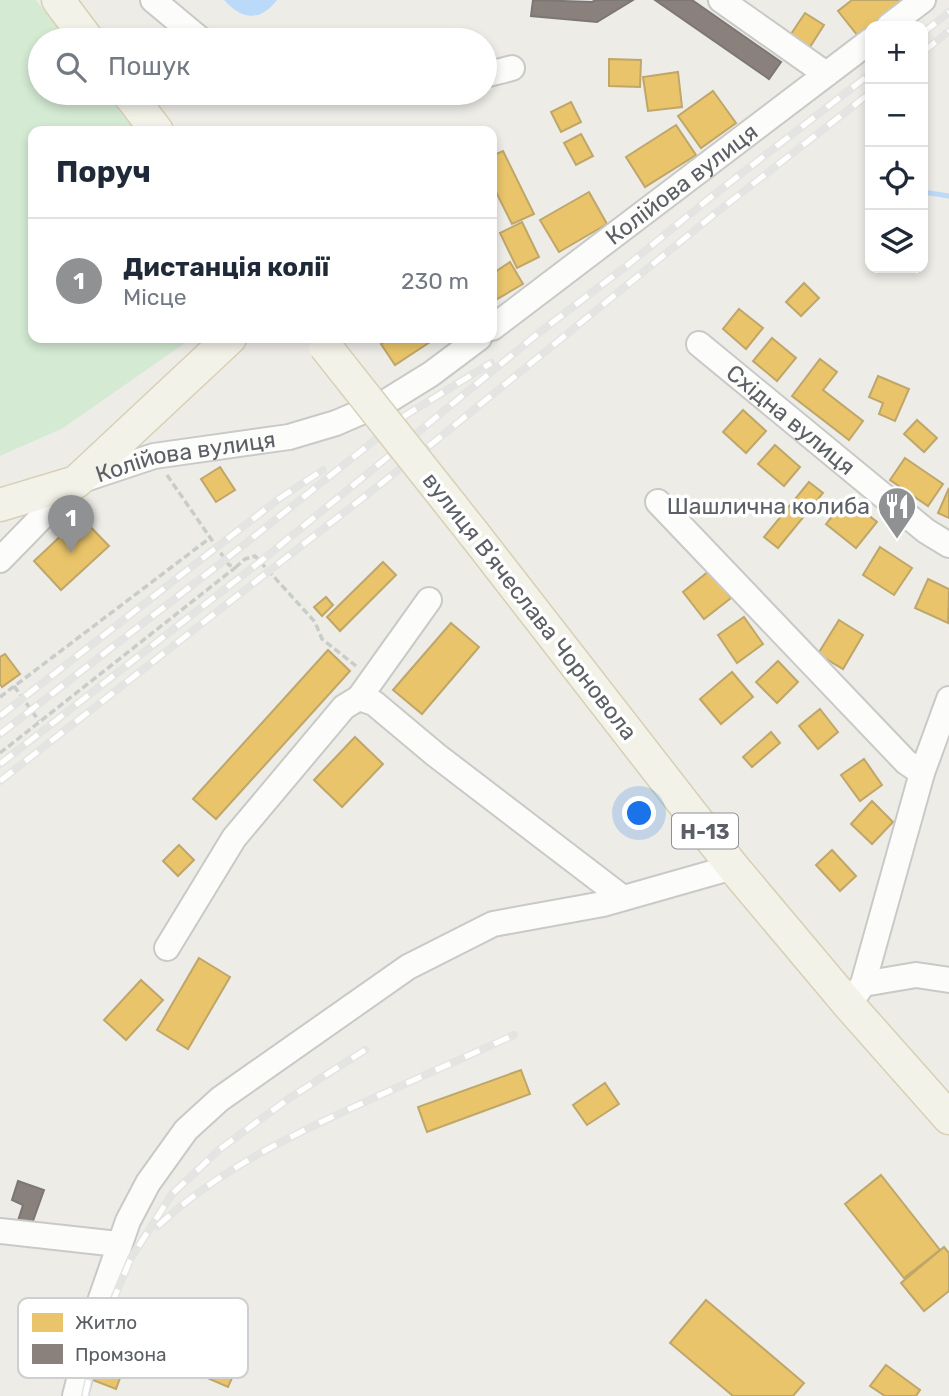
<!DOCTYPE html>
<html lang="uk">
<head>
<meta charset="utf-8">
<style>
	body { margin:0; font-family:Rubik,sans-serif; background:#f2f2f3; color:#1f2937 }
	.controls { position:absolute; right:21px; top:21px; display:grid; overflow:hidden; border-radius:14px; box-shadow:0 4px 10px #0003 }
	.controls button { width:63px; height:63px; display:grid; place-items:center; padding:0; border:0; border-bottom:2px solid #e0e1e3; background:#fff; color:#1f2937; font:35px sans-serif }
	.you { position:absolute; left:640px; top:814px; width:24px; height:24px; margin:-18px; border:5px solid #fff; border-radius:50%; background:#1a73e8; box-shadow:0 0 0 10px #1a73e833 }
	.badge { display:grid; place-items:center; width:46px; height:46px; border-radius:50%; background:#8f9193; color:#fff; font-size:23px; font-weight:700 }
	.pin { position:absolute; translate:-50% -58px; filter:drop-shadow(0 2px 4px #0008) }
	.pin::after { content:''; position:absolute; top:37px; width:24px; height:21px; background:inherit; clip-path:polygon(0 0,100% 0,50% 100%) }
	.list { margin:0; padding:0; list-style:none }
	h2 { display:flex; justify-content:space-between; align-items:center; height:91px; margin:0; padding:0 28px; font-size:30px }
	h2 small { font-size:23px; font-weight:400; color:#747a83 }
	.list li { display:grid; grid-template-columns:46px 1fr auto; gap:21px; align-items:center; box-sizing:border-box; height:126px; padding:0 28px; border-top:2px solid #e0e1e3 }
	.list b { display:block; font-size:26px; white-space:nowrap }
	.list p { margin:0; font-size:23px; white-space:nowrap; color:#747a83 }
	.list em { font-size:23px; font-style:normal; color:#747a83 }
	.icon { flex:none; width:38px; height:38px; fill:none; stroke:currentColor; stroke-width:2; stroke-linecap:round; stroke-linejoin:round }
	.map { position:relative; flex:none; width:949px; height:1396px; overflow:hidden }
	.search { position:absolute; background:#fff; box-shadow:0 4px 10px #0003; left:28px; top:28px; width:469px; height:77px; display:flex; align-items:center; gap:18px; box-sizing:border-box; padding:0 24px; border-radius:38px; color:#747a83; font-size:26px }
	.panel { position:absolute; background:#fff; box-shadow:0 4px 10px #0003; left:28px; top:126px; width:469px; height:217px; border-radius:14px }
	.map>svg:first-child { display:block }
	.green { fill:#d4ead3 }
	.water { fill:#bbd9f8 }
	.homes { fill:#e9c46a; stroke:#bfa669; stroke-width:2 }
	.industry { fill:#8a817c; stroke:#7c7775; stroke-width:2 }
	.lines { fill:none; stroke-linecap:round; stroke-linejoin:round }
	.stream { stroke:#bbd9f8; stroke-width:5 }
	.minor-casing { stroke:#c9c9c8; stroke-width:28 }
	.major-casing { stroke:#d7d0b3; stroke-width:35 }
	.path { stroke:#c9cdca; stroke-width:3.5; stroke-dasharray:7 3.5; stroke-linecap:butt }
	.minor { stroke:#fcfcfb; stroke-width:24 }
	.major { stroke:#f3f2e8; stroke-width:32 }
	.rail-casing { stroke:#e4e4e3; stroke-width:8 }
	.rail { stroke:#fff; stroke-width:5; stroke-dasharray:16; stroke-linecap:butt }
	.major-bridge-casing { stroke:#d7d0b3; stroke-width:35; stroke-linecap:butt }
	.major-bridge { stroke:#f3f2e8; stroke-width:32 }
	.labels { text-anchor:middle; dominant-baseline:central; stroke-width:7; stroke-linejoin:round; paint-order:stroke }
	.shield { fill:#fff; stroke:#8d9094; stroke-width:2 }
	.shield-label { font-size:21px; font-weight:bold; fill:#5c6066 }
	.street-label { font-size:23px; fill:#5c6066; stroke:#fff }
	.poi-label { font-size:23px; fill:#5c6066; stroke:#fff; text-anchor:end }
	.key { fill:#fff; stroke:#cecfd1; stroke-width:2 }
	.key-label { font-size:19px; fill:#5c6066 }
</style>
</head>
<body>
<div class="map">
<svg width="949" height="1396" viewBox="0 0 949 1396">
	<rect width="100%" height="100%" fill="#edece7"/>
	<path class="green" d="M0,0H36L66,40H40V93H106L135,131H33V338H192L63,428L0,456Z"/>
	<path class="water" d="M224,0H277C260,22 242,20 224,0Z"/>
	<g class="homes">
		<path d="M852,0H904L858,36L838,11Z"/>
		<path d="M805,13L824,25L808,50L789,37Z"/>
		<path d="M609,59L641,60L640,87L609,86Z"/>
		<path d="M678,72L682,107L648,111L643,77Z"/>
		<path d="M713,91L736,123L701,148L678,116Z"/>
		<path d="M571,102L581,122L561,132L551,112Z"/>
		<path d="M676,125L696,155L645,187L626,157Z"/>
		<path d="M581,134L593,156L576,165L564,143Z"/>
		<path d="M503,151L534,214L512,224L492,184V156Z"/>
		<path d="M589,192L607,224L559,252L540,220Z"/>
		<path d="M522,222L539,257L517,268L500,233Z"/>
		<path d="M510,262L523,284L492,302V274Z"/>
		<path d="M804,283L819,298L801,316L786,302Z"/>
		<path d="M739,309L763,328L746,349L723,329Z"/>
		<path d="M390,338H436L395,365L381,344Z"/>
		<path d="M772,338L796,358L777,381L753,361Z"/>
		<path d="M820,359L837,372L823,390L863,421L849,440L792,396Z"/>
		<path d="M878,376L909,389L895,421L879,414L883,403L869,397Z"/>
		<path d="M743,410L766,431L746,453L723,432Z"/>
		<path d="M917,420L937,438L924,452L904,434Z"/>
		<path d="M775,445L800,467L784,486L758,464Z"/>
		<path d="M905,458L943,484L928,506L890,480Z"/>
		<path d="M220,467L235,490L216,502L201,479Z"/>
		<path d="M809,482L823,493L778,548L764,537Z"/>
		<path d="M949,488V518L938,513Z"/>
		<path d="M847,498L877,522L856,548L826,524Z"/>
		<path d="M81,517L109,546L61,590L34,561Z"/>
		<path d="M880,547L912,568L894,595L863,575Z"/>
		<path d="M383,562L396,575L340,631L327,617Z"/>
		<path d="M709,571L731,598L704,619L683,592Z"/>
		<path d="M928,579L949,589L948,623L915,608Z"/>
		<path d="M326,597L333,605L322,616L314,607Z"/>
		<path d="M744,617L763,644L737,663L718,635Z"/>
		<path d="M839,620L863,635L843,669L818,654Z"/>
		<path d="M451,623L479,647L422,714L393,690Z"/>
		<path d="M328,650L350,671L216,819L193,799Z"/>
		<path d="M5,654L20,674L2,687L0,684V657Z"/>
		<path d="M778,661L798,682L777,703L756,682Z"/>
		<path d="M732,672L753,697L721,724L700,699Z"/>
		<path d="M820,709L838,732L818,749L799,726Z"/>
		<path d="M771,732L780,743L752,767L743,757Z"/>
		<path d="M355,737L383,764L342,807L314,780Z"/>
		<path d="M864,759L882,785L860,801L841,775Z"/>
		<path d="M872,801L893,822L872,844L851,824Z"/>
		<path d="M179,845L194,860L178,876L163,861Z"/>
		<path d="M832,850L856,876L840,891L816,865Z"/>
		<path d="M199,958L230,977L188,1049L157,1030Z"/>
		<path d="M141,980L163,1000L126,1040L104,1020Z"/>
		<path d="M521,1070L530,1094L427,1132L418,1107Z"/>
		<path d="M605,1083L619,1104L587,1125L573,1105Z"/>
		<path d="M881,1175L940,1250L904,1278L845,1204Z"/>
		<path d="M944,1247L949,1253V1291L924,1311L901,1283Z"/>
		<path d="M706,1300L804,1383L793,1396H733L670,1343Z"/>
		<path d="M109,1327L135,1337L116,1389L90,1379Z"/>
		<path d="M194,1339L240,1360L228,1387L182,1367Z"/>
		<path d="M886,1365L920,1390L916,1396H885L870,1386Z"/>
	</g>
	<g class="industry">
		<path d="M533,0L592,2L596,0H633L597,22L531,16Z"/>
		<path d="M655,0H692L781,62L769,79Z"/>
		<path d="M18,1181L44,1190L29,1232L16,1227L23,1205L12,1200Z"/>
	</g>
	<g class="lines">
		<g class="stream">
			<path d="M868,176H870"/>
			<path d="M923,192L949,196"/>
		</g>
		<g class="minor-casing">
			<g id="minor">
				<path d="M153,0L201,40"/>
				<path d="M721,0L826,74"/>
				<path d="M889,26L923,0"/>
				<path d="M485,75L512,68"/>
				<path id="s1" d="M492,328L870,41"/>
				<path id="s2" d="M699,344L926,531L949,545"/>
				<path d="M658,502L906,762L922,773"/>
				<path id="s3" d="M0,560L76,482L154,456L289,437L336,423L389,400L431,374L479,338"/>
				<path d="M359,698L429,600"/>
				<path d="M167,948L234,838L344,707L359,698L374,703L436,755L623,898"/>
				<path d="M863,984L916,975L949,980"/>
				<path d="M849,1005L863,984L922,773L949,699"/>
				<path d="M0,1231L118,1244"/>
				<path d="M75,1396L97,1310L128,1221L148,1183L186,1130L220,1099L408,967L493,924L603,904L733,867"/>
			</g>
		</g>
		<g class="major-casing">
			<g id="major">
				<path d="M58,0L88,40"/>
				<path d="M128,93L157,131"/>
				<path d="M0,505L76,482L230,338"/>
				<path d="M474,534L733,867L849,1005L949,1118"/>
			</g>
		</g>
		<g class="path">
			<path d="M167,475L229,565L236,567L245,559L255,556L315,622L322,639L356,666"/>
			<path d="M14,686L39,721"/>
			<path d="M0,697L210,538"/>
			<path d="M0,753L236,567"/>
		</g>
		<use href="#minor" class="minor"/>
		<use href="#major" class="major"/>
		<g class="rail-casing">
			<g id="rail">
				<path d="M923,33L949,12"/>
				<path d="M923,52L949,31"/>
				<path d="M0,716L280,498L323,470"/>
				<path d="M0,734L226,559L406,415L491,363"/>
				<path d="M0,764L261,561L540,332L629,264L706,201L870,74"/>
				<path d="M0,781L428,447L717,212L870,93"/>
				<path d="M158,1226C219,1169 292,1135 367,1101C416,1079 465,1057 514,1035"/>
				<path d="M85,1396L97,1339L131,1258L172,1194L220,1149L291,1097L365,1050"/>
			</g>
		</g>
		<use href="#rail" class="rail"/>
		<g class="major-bridge-casing">
			<path id="major-bridge" d="M325,346L474,534"/>
		</g>
		<use href="#major-bridge" class="major-bridge"/>
	</g>
	<defs>
		<g id="restaurant-pin" transform="scale(2.0125)"><path d="M0 17L-7.5 6A9.5 9.5 0 1 1 7.5 6Z" fill="#8f9193" stroke="#fff"/><path d="M-5-6h1v4h1v-4h1v4h1v-4h1v5L-1.5 .5V6h-2V.5L-5-1ZM5-6V6H3V1.5H1.5Q1.5-4 5-6Z" fill="#fff"/></g>
	</defs>
	<g fill-rule="evenodd">
		<use href="#restaurant-pin" x="897" y="506"/>
	</g>
	<g class="labels">
		<rect class="shield" x="672" y="813.5" width="66" height="35" rx="5"/>
		<g class="shield-label">
			<text x="705" y="831">Н-13</text>
		</g>
		<g class="street-label">
			<text stroke="none"><textPath href="#s1" startOffset="238">Колійова вулиця</textPath></text>
			<text stroke="none"><textPath href="#s2" startOffset="119">Східна вулиця</textPath></text>
			<text stroke="none"><textPath href="#s3" startOffset="222">Колійова вулиця</textPath></text>
			<text transform="translate(530 606) rotate(52)">вулиця Вʼячеслава Чорновола</text>
		</g>
		<g class="poi-label">
			<text x="870" y="506">Шашлична колиба</text>
		</g>
	</g>
	<rect x="18" y="1298" width="230" height="80" rx="10" class="key"/>
	<rect x="32" y="1313" width="31" height="19" fill="#e9c46a"/>
	<rect x="32" y="1344" width="31" height="20" fill="#8a817c"/>
	<g class="key-label">
		<text x="75" y="1329">Житло</text>
		<text x="75" y="1361">Промзона</text>
	</g>
</svg>
<div class="controls">
<button>+</button>
<button>−</button>
<button><svg class="icon" aria-label="locate" viewBox="0 0 24 24"><circle cx="12" cy="12" r="6"/><path d="M12 2v4M12 18v4M2 12h4M18 12h4"/></svg></button>
<button><svg class="icon" aria-label="layers" viewBox="0 0 24 24"><path d="M12 4l9 5-9 5-9-5zM3 14l9 5 9-5"/></svg></button>
</div>
<div class="you"></div>
<div class="pin badge" style="left:71px;top:553px">1</div>
<div class="search"><svg class="icon" aria-label="search" viewBox="0 0 24 24"><circle cx="10" cy="10" r="6"/><path d="M15 15l6 6"/></svg>Пошук</div>
<section class="panel">
<h2>Поруч<small></small></h2>
<ul class="list">
<li><span class="badge">1</span><div><b>Дистанція колії</b><p>Місце</p></div><em>230 m</em></li>
</ul>
</section>
</div>
</body>
</html>
